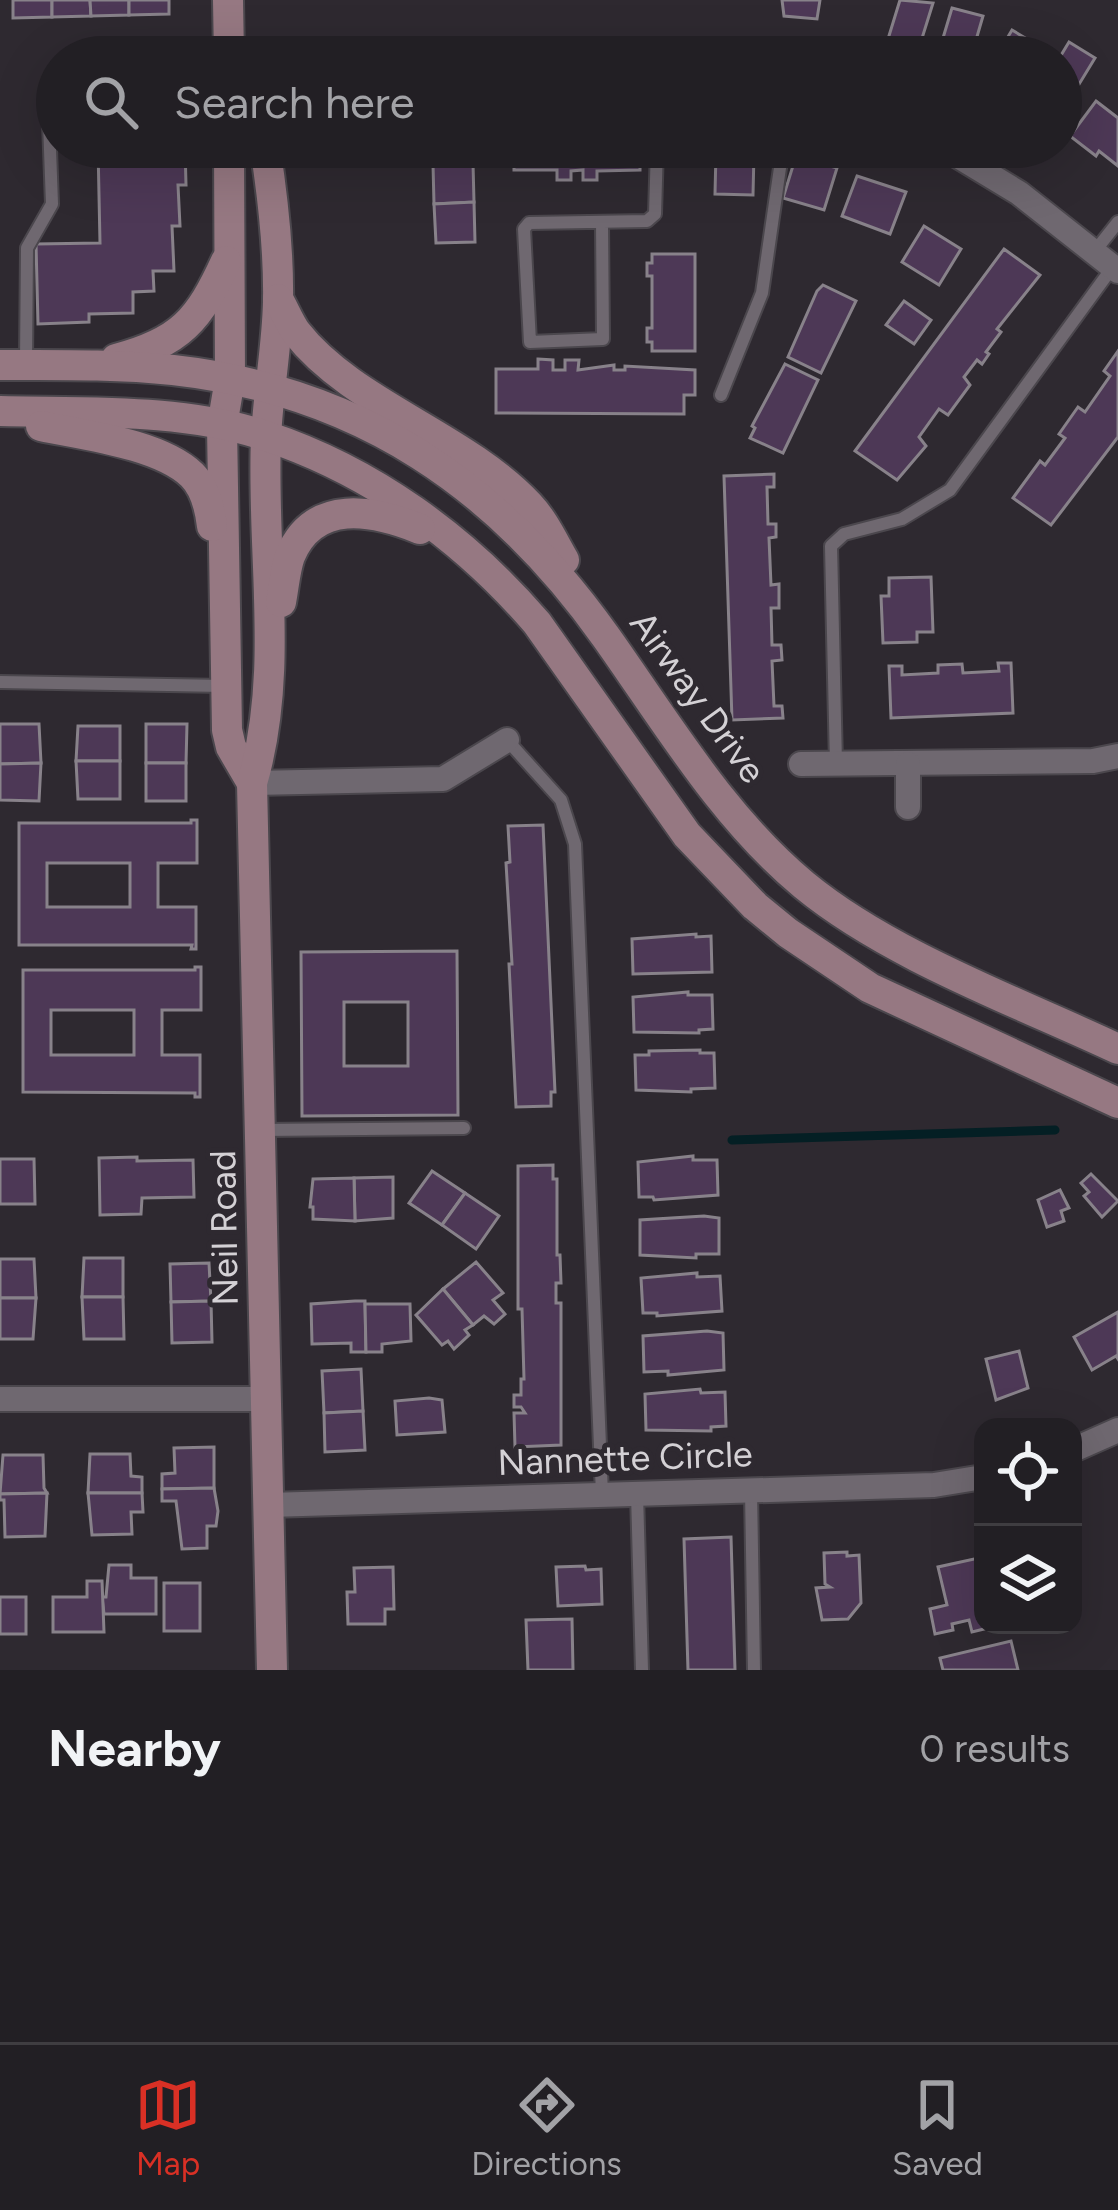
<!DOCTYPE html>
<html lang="en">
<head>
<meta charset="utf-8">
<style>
	body { margin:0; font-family:Figtree,sans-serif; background:#2e2c31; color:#f1f3f6 }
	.controls { position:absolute; right:36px; bottom:36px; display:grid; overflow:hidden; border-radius:24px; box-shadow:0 12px 48px #0002 }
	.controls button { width:108px; height:108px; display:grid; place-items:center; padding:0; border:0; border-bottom:3px solid #3f3d41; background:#221f24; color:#f1f3f6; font:60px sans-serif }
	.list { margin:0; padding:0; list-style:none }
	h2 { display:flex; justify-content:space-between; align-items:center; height:156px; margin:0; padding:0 48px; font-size:51px }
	h2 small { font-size:39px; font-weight:400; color:#a2a2a6 }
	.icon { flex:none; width:66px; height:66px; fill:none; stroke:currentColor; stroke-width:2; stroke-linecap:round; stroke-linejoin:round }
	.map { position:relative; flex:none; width:1118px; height:1670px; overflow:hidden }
	.search { position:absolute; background:#221f24; box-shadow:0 12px 48px #0002; left:36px; right:36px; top:36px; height:132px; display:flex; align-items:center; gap:30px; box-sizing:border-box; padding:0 42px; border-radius:66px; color:#a2a2a6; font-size:45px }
	.sheet { height:372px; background:#221f24 }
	nav { display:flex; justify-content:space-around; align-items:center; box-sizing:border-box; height:168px; border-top:3px solid #3f3d41; background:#221f24; font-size:33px; color:#a2a2a6 }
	nav a { display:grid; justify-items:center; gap:6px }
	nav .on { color:#d93025 }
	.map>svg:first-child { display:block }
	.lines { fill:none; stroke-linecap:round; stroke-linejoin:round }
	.stream { stroke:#041f24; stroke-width:9 }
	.building { fill:#4d3856; stroke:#88828a; stroke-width:3; fill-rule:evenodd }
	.lane-casing { stroke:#4b474d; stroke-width:16 }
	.street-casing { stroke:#4b474d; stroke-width:28 }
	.secondary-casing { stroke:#4b474d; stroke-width:34 }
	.lane { stroke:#6f6870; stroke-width:12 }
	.street { stroke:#6f6870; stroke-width:24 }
	.secondary { stroke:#967882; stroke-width:30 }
	.labels { text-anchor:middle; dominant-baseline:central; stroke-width:10; stroke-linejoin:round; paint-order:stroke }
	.street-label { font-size:36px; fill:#d4d1d5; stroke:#2e2930 }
</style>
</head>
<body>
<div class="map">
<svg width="1118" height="1670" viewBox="0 0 1118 1670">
	<rect width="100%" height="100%" fill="#2e2930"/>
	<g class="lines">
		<path class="stream" d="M732,1140L1055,1130"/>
	</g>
	<g class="building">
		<path d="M13,0H52V17L13,18Z"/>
		<path d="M52,0H90L91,16L52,17Z"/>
		<path d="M90,0H129V15L91,16Z"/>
		<path d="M129,0H169V14L129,15Z"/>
		<path d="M782,0H820L817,19L784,16Z"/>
		<path d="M900,0L933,3L919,48L888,39Z"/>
		<path d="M952,8L983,16L974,47H956L957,42L943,38Z"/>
		<path d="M1012,30L1057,57H996Z"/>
		<path d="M1069,42L1095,58L1067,104L1061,100L1060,57Z"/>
		<path d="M1096,101L1118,118V166L1099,151L1096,156L1070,136Z"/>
		<path d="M98,147H185L186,185H178L180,226H172L174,271H153L154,291L133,292V313L89,314V322L38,324L36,244L100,243Z"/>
		<path d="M433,147H472L473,163L433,164Z"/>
		<path d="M514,147H640V170L597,171V180H583V170L571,171V180H557V170H514Z"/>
		<path d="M724,147L754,153L753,195L715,194L716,152H724Z"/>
		<path d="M796,156L837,168L824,210L783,198Z"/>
		<path d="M473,163L474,202L434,204L433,164Z"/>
		<path d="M857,176L906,192L890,234L842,216Z"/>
		<path d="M474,202L475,242L436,243L434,204Z"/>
		<path d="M924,226L961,249L939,285L902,262Z"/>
		<path d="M1004,249L1040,275L997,329L1001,332L986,352L989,354L982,364L977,360L964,377L970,385L948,415L939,409L919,437L926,446L897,480L855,451Z"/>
		<path d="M652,254H695V351H652V342H647V328H652V276H647V263H652Z"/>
		<path d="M823,285L856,301L821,373L788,357L817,291Z"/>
		<path d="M904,301L931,320L914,344L886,325Z"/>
		<path d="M1118,351V437L1051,525L1013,498L1040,461L1045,465L1065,438L1059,434L1078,407L1085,412L1110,376L1104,371Z"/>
		<path d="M538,359L553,360V370H565V360H579L578,370L614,365V370H625V366L695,370V395H684V414L496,413V369H538Z"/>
		<path d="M785,364L818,380L783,453L750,438L755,428L752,426Z"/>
		<path d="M774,474V487H767L768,524H776V537L769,538L771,585L779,584V608H771L772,645H781L782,660L772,661L774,706H782L783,718L732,720L724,476Z"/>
		<path d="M931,577L933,632H917V642L883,643L881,596H889V578Z"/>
		<path d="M998,663H1011L1013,713L891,718L889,666H902V675L938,673V665L962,664L963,673L999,671Z"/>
		<path d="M0,724H39L41,763L0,764Z"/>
		<path d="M146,724H187L186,763H146Z"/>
		<path d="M78,726H120V761H76Z"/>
		<path d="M76,761H120V799H78Z"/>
		<path d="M41,763L39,801L0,800V764Z"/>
		<rect x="146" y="763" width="40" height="38"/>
		<path d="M191,820H197V863H158V907H196V949H191L192,945H19V823H191ZM47,863H130V907H47Z"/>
		<path d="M543,825L555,1092H551V1106L516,1107L509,964H512L506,863L510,862L508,826Z"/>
		<path d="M696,934V937L711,936L712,972L633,974L632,939Z"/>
		<path d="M457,951L458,1115L302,1116L301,952ZM344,1002H408V1066H344Z"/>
		<path d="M195,967H201V1010H162V1055H200V1097H195V1093L23,1092V970H195ZM51,1010H134V1055H51Z"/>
		<path d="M688,992V995H712L713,1029L699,1030V1033L634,1032L633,997Z"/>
		<path d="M700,1050V1053H714L715,1088L691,1089V1092L636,1090L635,1055H649V1051Z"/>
		<path d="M693,1156V1160H717L718,1195L654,1200L653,1197H639L638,1162Z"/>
		<path d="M137,1157V1161L193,1160L194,1197L142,1198L141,1214L100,1215L99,1158Z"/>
		<path d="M0,1159H34L35,1204H0Z"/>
		<path d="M553,1165V1179H557V1255H560L561,1283H556V1303H561V1445L515,1447L514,1413H525L521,1407H514V1395H521V1379H524L522,1309H518V1166Z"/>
		<path d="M432,1171L465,1193L442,1225L409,1203Z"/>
		<path d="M1091,1174L1118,1201L1102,1217L1084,1196L1089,1192L1081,1183Z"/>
		<path d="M393,1177V1218L355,1221L354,1178Z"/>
		<path d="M354,1178L355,1221L313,1219V1207H310L313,1179Z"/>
		<path d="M1060,1190L1069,1208L1061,1211L1064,1221L1047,1227L1038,1200Z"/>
		<path d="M465,1193L499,1216L476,1249L442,1225Z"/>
		<path d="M704,1216L719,1218V1254H696V1258L640,1255V1220Z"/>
		<path d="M84,1258H123V1297H82Z"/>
		<path d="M0,1259H34L36,1298H0Z"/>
		<path d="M476,1262L503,1293L493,1300L505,1314L494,1324L484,1316L473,1325L443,1289Z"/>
		<path d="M209,1263L211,1301L171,1302L170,1264Z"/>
		<path d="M697,1273V1277L720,1276L722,1311L657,1316V1313H643L641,1278Z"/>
		<path d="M443,1289L473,1325L465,1330L469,1335L454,1349L448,1341L442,1345L416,1315Z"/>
		<path d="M82,1297H123L124,1339H84Z"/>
		<path d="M0,1298H36L33,1339H0Z"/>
		<path d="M211,1301L212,1342L172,1343L171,1302Z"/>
		<path d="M355,1301H365L366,1352H351V1343L312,1344L311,1304Z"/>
		<path d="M365,1304H410L411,1341L382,1344V1352H366Z"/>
		<path d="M1118,1312V1359L1116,1356L1092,1370L1074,1337Z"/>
		<path d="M707,1331L723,1333L724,1370L668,1375V1371L644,1372L643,1336Z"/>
		<path d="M1019,1351L1028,1388L996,1400L986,1359Z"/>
		<path d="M361,1369L363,1411L324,1413L322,1371Z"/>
		<path d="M700,1389L701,1393L725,1392L726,1426L711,1427V1431L646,1430L645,1394Z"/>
		<path d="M429,1398L442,1400L445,1432L397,1435L395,1401Z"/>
		<path d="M363,1411L365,1450L325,1452L324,1413Z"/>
		<path d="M214,1447V1488L162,1489V1474L175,1473L174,1448Z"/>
		<path d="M90,1454H130L131,1476L142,1477V1493H88Z"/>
		<path d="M3,1455H43L44,1488L47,1493L0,1494Z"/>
		<path d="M214,1488L218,1511L216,1526H207V1548L182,1549L176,1501H162V1489Z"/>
		<path d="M47,1493L45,1536L5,1537L4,1500H0V1494Z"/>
		<path d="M88,1493H142L143,1512H131L132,1534L92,1535Z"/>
		<path d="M731,1537L735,1670H688L684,1539Z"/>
		<path d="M847,1552V1556L859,1555L861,1603L848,1619L822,1620L816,1588L830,1587L825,1584L824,1553Z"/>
		<path d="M983,1557L984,1629L972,1632L969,1620L952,1624L953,1630L935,1634L930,1609L947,1605L938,1567Z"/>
		<path d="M109,1565H131V1578H156V1614H104L102,1597H106Z"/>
		<path d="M585,1566L586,1570L601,1569L602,1604L558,1606L556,1567Z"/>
		<path d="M393,1567L394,1609H385V1624H348L347,1592H355L354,1568Z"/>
		<path d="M87,1581H102L104,1632H53V1597H87Z"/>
		<rect x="164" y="1583" width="36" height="48"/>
		<rect x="0" y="1597" width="26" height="37"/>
		<path d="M572,1619L573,1670H528L526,1620Z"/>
		<path d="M1011,1641L1018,1670H943L940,1658Z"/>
	</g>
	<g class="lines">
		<g class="lane-casing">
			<g id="lane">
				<path d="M602,223L603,339L530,342L524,229L529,223L647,221L655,214L657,147"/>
				<path d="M1095,251L1118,222"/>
				<path d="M26,363L27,248L52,204L48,95L57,87"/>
				<path d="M721,395L762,293L783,147"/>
				<path d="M0,682L224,686"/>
				<path d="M507,740L561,800L575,844L602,1494"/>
				<path d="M836,764L831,546L844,534L902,519L950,490L1112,268"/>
				<path d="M262,1130L464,1128"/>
				<path d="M751,1491L754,1670"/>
				<path d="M637,1494L642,1670"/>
			</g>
		</g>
		<g class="street-casing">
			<g id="street">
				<path d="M229,55L294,57"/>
				<path d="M943,147L1019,193L1118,271"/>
				<path d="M801,764L1093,761L1118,756"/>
				<path d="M908,764V807"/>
				<path d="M252,783L443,779L507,740"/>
				<path d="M0,1399H267"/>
				<path d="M1073,1450L1118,1430"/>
				<path d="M269,1505L934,1485L983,1477"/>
			</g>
		</g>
		<g class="secondary-casing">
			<g id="secondary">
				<path d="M228,0L229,57"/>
				<path d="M229,147L230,379L222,426L227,730L231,747L252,783"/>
				<path d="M265,147C273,198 279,250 278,302C277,347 268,393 266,438C261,553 285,671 252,783L272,1670"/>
				<path d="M278,299C284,309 289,322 296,332C352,404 463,435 529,505C544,521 553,541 564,560"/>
				<path d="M116,359C181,342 199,320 226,261"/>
				<path d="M0,365C58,365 115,364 173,370C361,391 499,486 606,637C667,723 723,818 804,885C889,955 1018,1002 1118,1049"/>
				<path d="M0,411C86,413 183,408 266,436C372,471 465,539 537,623L687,835L755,906L788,933L870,988L1118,1103"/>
				<path d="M41,426C84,435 160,444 192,475C205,488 210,509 212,526"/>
				<path d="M281,602C284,587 285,570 290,556C314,498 373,510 420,529"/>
			</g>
		</g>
		<use href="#lane" class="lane"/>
		<use href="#street" class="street"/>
		<use href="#secondary" class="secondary"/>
	</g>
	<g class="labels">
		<g class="street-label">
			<text transform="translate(698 697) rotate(54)">Airway Drive</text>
			<text transform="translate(224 1228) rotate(-91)">Neil Road</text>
			<text transform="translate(625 1458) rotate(-2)">Nannette Circle</text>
		</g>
	</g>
</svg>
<div class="controls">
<button><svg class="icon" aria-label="locate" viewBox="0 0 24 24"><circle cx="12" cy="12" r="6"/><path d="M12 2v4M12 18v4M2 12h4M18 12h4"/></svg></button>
<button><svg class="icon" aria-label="layers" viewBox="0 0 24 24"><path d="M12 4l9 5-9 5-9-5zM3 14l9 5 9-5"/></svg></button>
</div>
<div class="search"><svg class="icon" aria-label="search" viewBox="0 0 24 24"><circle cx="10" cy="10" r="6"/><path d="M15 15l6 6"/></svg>Search here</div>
</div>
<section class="sheet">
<h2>Nearby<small>0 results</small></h2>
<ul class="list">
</ul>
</section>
<nav>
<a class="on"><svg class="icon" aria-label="map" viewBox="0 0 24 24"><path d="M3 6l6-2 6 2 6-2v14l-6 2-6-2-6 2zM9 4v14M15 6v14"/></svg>Map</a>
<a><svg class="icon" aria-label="directions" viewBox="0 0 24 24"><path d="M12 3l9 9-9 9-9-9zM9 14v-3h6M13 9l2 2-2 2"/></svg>Directions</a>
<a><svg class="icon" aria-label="saved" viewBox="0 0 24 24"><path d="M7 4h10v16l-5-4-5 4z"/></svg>Saved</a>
</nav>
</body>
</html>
